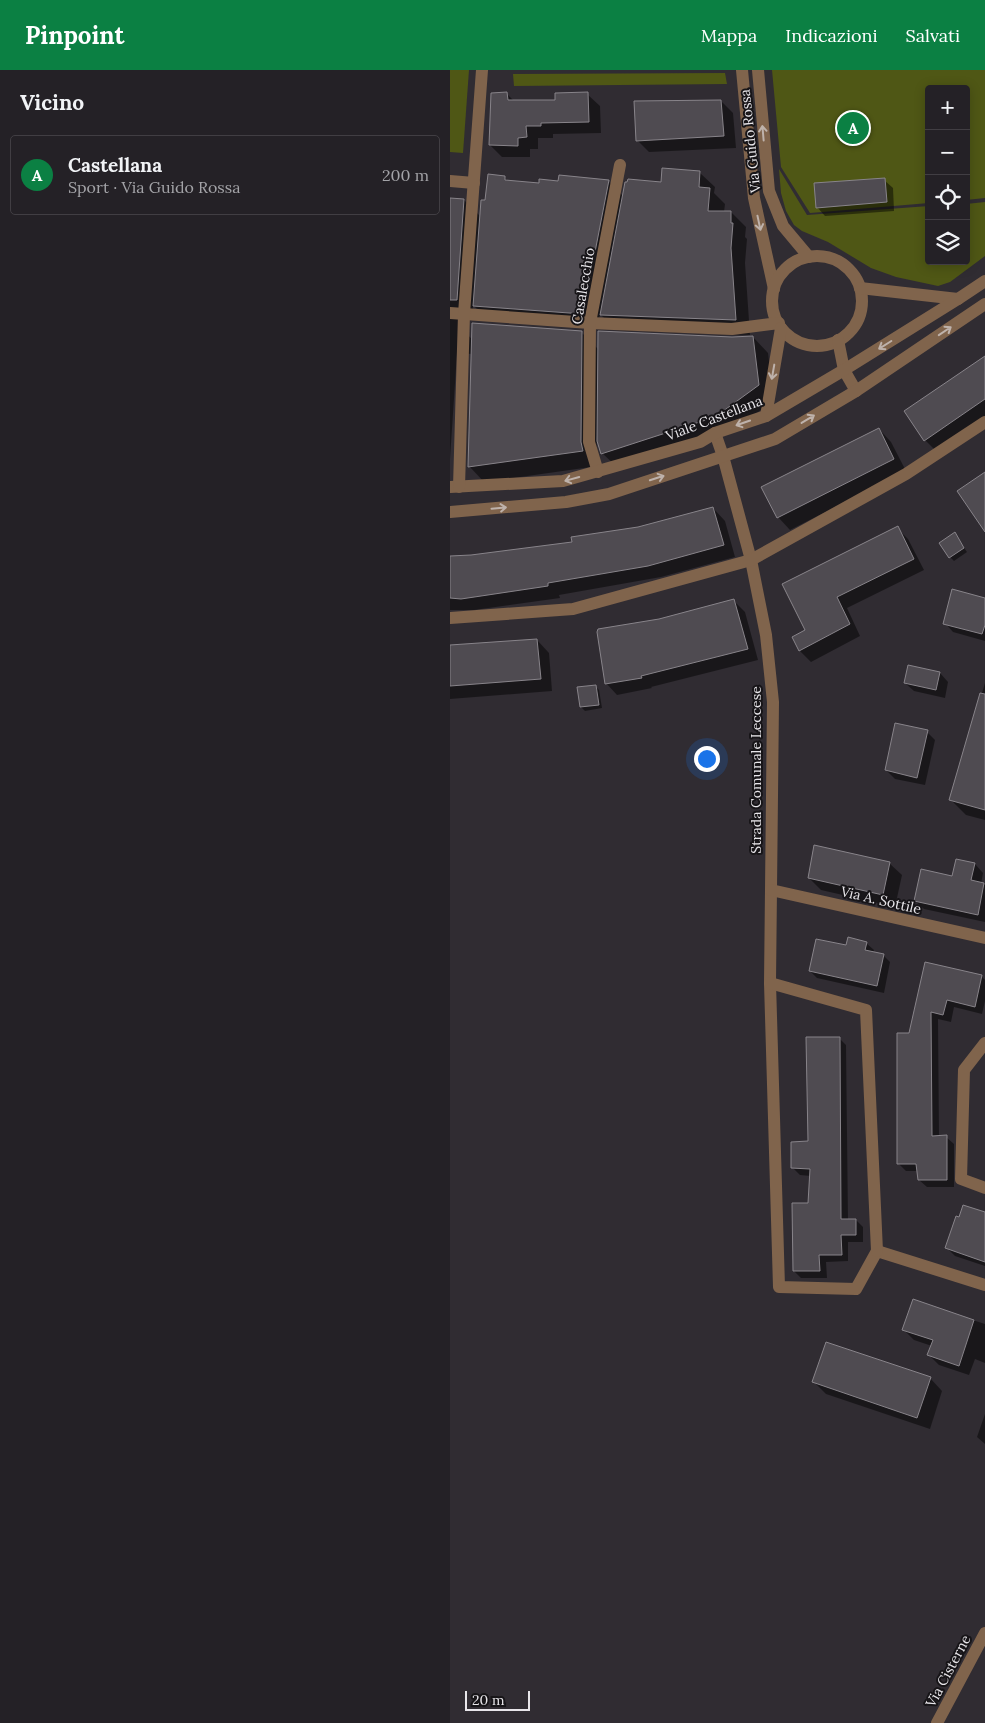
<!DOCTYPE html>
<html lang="it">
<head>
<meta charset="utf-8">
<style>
	body { margin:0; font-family:Lora,serif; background:#2c292e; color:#f1f3f6 }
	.controls { position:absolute; right:15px; top:15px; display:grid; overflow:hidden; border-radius:5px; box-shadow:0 2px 12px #0003 }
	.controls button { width:45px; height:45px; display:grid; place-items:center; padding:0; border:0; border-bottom:1px solid #413e43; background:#242126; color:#f1f3f6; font:25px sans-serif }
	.scale { position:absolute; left:15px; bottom:12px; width:65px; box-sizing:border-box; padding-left:5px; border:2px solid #e8e6ea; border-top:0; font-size:14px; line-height:18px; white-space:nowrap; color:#e8e6ea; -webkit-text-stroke:4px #171518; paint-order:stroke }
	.you { position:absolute; left:256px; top:688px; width:18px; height:18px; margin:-12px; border:4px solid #fff; border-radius:50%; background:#1a73e8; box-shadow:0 0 0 8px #1a73e833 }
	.badge { display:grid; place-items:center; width:32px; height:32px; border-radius:50%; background:#0b8043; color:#fff; font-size:16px; font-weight:700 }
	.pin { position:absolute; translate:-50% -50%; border:2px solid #fff; box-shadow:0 1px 5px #0006 }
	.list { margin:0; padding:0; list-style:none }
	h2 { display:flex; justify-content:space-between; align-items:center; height:65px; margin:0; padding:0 20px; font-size:21px }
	h2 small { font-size:16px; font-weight:400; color:#a3a3a7 }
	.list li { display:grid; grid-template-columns:32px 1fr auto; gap:15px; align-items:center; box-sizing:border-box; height:80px; margin:0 10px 10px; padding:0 10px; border:1px solid #413e43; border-radius:5px }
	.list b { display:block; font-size:19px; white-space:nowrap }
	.list p { margin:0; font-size:16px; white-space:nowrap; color:#a3a3a7 }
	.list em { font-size:16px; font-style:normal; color:#a3a3a7 }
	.icon { flex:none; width:28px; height:28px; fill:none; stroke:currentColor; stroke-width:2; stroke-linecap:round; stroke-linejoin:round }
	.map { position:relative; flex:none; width:535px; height:1653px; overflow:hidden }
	header { display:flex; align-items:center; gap:30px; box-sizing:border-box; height:70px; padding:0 25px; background:#0b8043; color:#fff }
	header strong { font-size:24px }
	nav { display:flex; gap:28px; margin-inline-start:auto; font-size:18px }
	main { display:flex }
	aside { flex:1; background:#242126 }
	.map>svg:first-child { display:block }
	.green { fill:#4f5715 }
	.shadow { fill:#0007 }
	.building { fill:#4f4b51; stroke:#88848a }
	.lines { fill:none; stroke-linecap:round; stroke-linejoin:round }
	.minor { stroke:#80644c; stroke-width:12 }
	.oneway { stroke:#beb2ab }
	.labels { text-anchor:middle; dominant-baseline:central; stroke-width:4; stroke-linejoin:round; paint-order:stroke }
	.street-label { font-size:14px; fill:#e8e6ea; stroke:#171518 }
</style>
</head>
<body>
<header>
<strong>Pinpoint</strong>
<nav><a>Mappa</a><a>Indicazioni</a><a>Salvati</a></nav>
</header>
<main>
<aside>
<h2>Vicino<small></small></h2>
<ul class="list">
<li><span class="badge">A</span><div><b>Castellana</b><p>Sport · Via Guido Rossa</p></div><em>200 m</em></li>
</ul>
</aside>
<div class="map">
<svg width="535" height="1653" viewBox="0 0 535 1653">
	<rect width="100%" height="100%" fill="#302c32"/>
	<g class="green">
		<path d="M0,0H19L13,83L0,82Z"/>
		<path d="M322,0H535V128L516,130V19H479V133L360,143L331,97Z"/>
		<path d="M275,3L277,14L64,16L63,4Z"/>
		<path d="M329,99L357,145L479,136V191H516V134L535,132V186L500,212L488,216L446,207L421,198L378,172L352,161L344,155L336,141L331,123Z"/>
	</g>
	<g class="shadow">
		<path d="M57,24L64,31H106L137,24L150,36L151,63L103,64V68H88V79H80V87H52L40,75Z"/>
		<path d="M271,31L283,43L286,78L199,82L187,70Z"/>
		<path d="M250,103L265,117L264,123L275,134L274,142H281L296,157L295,167L297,169L295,193L300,265L166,260L150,244L147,258L38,250L23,235L22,250L13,251L8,256L23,270L131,262L149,280L303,267L318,283L324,330L281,362L168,398L152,383L147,365L146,388L148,396L34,412L19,396L22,284L7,283L0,389V129L14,130L31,147L36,131L54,107L59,112L90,114L158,111L174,127Z"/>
		<path d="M434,110L443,118L444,141L375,146L367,137Z"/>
		<path d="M535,288V349L487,382L475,370Z"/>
		<path d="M429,359L441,372L456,401L340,460L328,447Z"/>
		<path d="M263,438L275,451L285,487L211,507L109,525L110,528L24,540H0V488L124,474Z"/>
		<path d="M447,458L458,469L474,500L397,538L410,566L361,592L350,581L343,567L356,561Z"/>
		<path d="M504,464L517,482L504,491L500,487Z"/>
		<path d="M535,529V571L503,562L495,553Z"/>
		<path d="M284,531L295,542L308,590L201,617L202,618L167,625L156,613L209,550Z"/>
		<path d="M87,570L99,583L102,621L0,629V576Z"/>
		<path d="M490,603L498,612L495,628L464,621L455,613Z"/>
		<path d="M535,613V750L516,745L500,729Z"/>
		<path d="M145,616L149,620L152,638L135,641L131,637Z"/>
		<path d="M477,662L485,670L475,715L445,709L436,700Z"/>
		<path d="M439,793L452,805L445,837L371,820L359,808Z"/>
		<path d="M525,794L533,803L531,814L535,815V852L474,839L465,831Z"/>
		<path d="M416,873L424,880L423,883L433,885L440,892L434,923L367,908L360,901L397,877Z"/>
		<path d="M476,894L531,906L535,910V931L532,944L504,937L501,952L488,949L489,1067H496L504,1074V1117H477L469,1110L468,1101H456L449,1094L460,964Z"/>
		<path d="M389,968L396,975L398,1150H406L413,1157V1172H398V1191L376,1192L377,1208H351L344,1201L359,1134L361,1106L350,1105L343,1098L359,1072Z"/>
		<path d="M535,1143V1196L505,1186L497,1178Z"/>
		<path d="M464,1231L535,1254V1293L525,1289L519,1305L489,1295L479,1285L482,1276L464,1270L454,1260Z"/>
		<path d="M480,1308L492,1321L480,1359L376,1324L364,1312Z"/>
		<path d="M535,1344V1374L527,1367Z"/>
	</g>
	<g class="building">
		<path d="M57,22L58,30H105V23L138,22L139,52L91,53V56H76L77,67L68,68V76L39,75L41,23Z"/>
		<path d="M271,30L274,66L186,71L184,31Z"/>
		<path d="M212,98L250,101L249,117L260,118L258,141H281V153H283L281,178L286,250L150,245L175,112H177L178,109L211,112Z"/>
		<path d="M38,104L55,106V110L89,113V109L108,111L109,105L159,110L133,244L23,236L31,130H35Z"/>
		<path d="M435,108L437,132L366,138L364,113Z"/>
		<path d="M0,128L14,129L7,230H0Z"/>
		<path d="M22,253L132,261L131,372L133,381L18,397Z"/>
		<path d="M148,261L282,267L303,266L309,315L265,347L151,384L147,371Z"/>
		<path d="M535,286V329L474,371L454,341Z"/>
		<path d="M429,358L444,389L327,448L311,417Z"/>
		<path d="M535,402V462L507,421Z"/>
		<path d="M263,437L274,475L198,496L98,513V516L11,529L0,528V486L21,485L122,472L121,467L188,457Z"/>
		<path d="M448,456L464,489L387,527L400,554L349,581L342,567L355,560L332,514Z"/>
		<path d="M505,462L514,478L499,488L489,473Z"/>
		<path d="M502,519L535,528V555L532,564L493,554Z"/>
		<path d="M284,529L298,579L191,606L192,608L155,614L147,562L148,559L209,549Z"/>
		<path d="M87,569L91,609L0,616V575Z"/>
		<path d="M458,595L490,602L486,620L454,613Z"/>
		<path d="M146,615L149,635L130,637L127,617Z"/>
		<path d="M530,623L535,624V740L499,730Z"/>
		<path d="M445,653L478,660L467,708L435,700Z"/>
		<path d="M364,775L440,792L433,825L358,808Z"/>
		<path d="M506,789L525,793L521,810L534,813L528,845L464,831L471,799L502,806Z"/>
		<path d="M398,867L417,872L415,880L434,884L427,916L359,901L366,869L396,875Z"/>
		<path d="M475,892L532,905L525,937L497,930L493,945L481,942L482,1066L497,1065V1110H468L466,1094H447V963H459Z"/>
		<path d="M356,967H390L391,1149H406V1165H391L392,1185H369L370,1201H343L342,1133H358L360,1099L341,1098V1072L358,1071Z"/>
		<path d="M513,1135L535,1142V1192L495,1178L506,1146L509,1147Z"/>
		<path d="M463,1229L524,1250L509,1296L477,1285L483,1270L452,1260Z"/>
		<path d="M376,1272L481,1307L467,1348L362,1312Z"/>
	</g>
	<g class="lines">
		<g class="minor">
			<path d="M292,0L304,128L324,219"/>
			<path d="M308,0L319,121L333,156L359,187"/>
			<path d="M0,111L24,113"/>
			<circle cx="367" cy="231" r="45"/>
			<path d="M410,218L508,229"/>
			<path d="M0,243L140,253L282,259L329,253"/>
			<path d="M388,270L394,300L406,321"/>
			<path d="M316,346L331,258"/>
			<path d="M265,363L273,386L301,490L316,565L323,632L320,913L329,1217L406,1219L427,1181L535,1215"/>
			<path d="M148,402L139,372L140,253L170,95"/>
			<path d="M0,417L113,411L250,372L265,363L316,346L394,300L508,229L535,211"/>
			<path d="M9,417L14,244L32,0"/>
			<path d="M0,442L116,432L159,424L325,369L406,321L535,234"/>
			<path d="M0,548L123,539L301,490L456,404L535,352"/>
			<path d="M321,820L535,868"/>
			<path d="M320,913L416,940L427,1181"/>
			<path d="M535,973L514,1000L511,1109L535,1118"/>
			<path d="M487,1653L535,1563"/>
		</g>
	</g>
	<defs><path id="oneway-shaft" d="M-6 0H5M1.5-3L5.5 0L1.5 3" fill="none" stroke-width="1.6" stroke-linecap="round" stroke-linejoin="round" transform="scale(1.25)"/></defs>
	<g class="oneway">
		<use href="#oneway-shaft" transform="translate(313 63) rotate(-95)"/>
		<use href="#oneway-shaft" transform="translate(309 153) rotate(78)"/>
		<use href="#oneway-shaft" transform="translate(495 261) rotate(-34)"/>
		<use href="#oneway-shaft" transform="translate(435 275) rotate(148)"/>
		<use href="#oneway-shaft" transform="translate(323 302) rotate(100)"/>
		<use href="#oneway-shaft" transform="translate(358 349) rotate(-31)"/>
		<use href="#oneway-shaft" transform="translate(293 353) rotate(161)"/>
		<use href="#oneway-shaft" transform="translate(207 408) rotate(-18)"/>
		<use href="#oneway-shaft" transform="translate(122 409) rotate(165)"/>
		<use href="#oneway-shaft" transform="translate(49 438) rotate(-5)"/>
	</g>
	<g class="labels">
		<g class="street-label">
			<text transform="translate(300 71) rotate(-96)">Via Guido Rossa</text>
			<text transform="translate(133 216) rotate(-80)">Casalecchio</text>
			<text transform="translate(264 348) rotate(-21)">Viale Castellana</text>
			<text transform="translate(306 700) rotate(-90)">Strada Comunale Leccese</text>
			<text transform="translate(431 830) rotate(13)">Via A. Sottile</text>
			<text transform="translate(498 1601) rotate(-62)">Via Cisterne</text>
		</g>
	</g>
</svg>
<div class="controls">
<button>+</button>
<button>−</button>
<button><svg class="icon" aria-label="locate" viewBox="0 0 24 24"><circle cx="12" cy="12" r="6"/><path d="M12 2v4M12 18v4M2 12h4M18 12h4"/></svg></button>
<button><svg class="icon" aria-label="layers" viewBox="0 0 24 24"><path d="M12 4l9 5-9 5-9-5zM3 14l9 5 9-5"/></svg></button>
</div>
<div class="scale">20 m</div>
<div class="you"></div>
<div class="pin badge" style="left:403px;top:58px">A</div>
</div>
</main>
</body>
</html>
